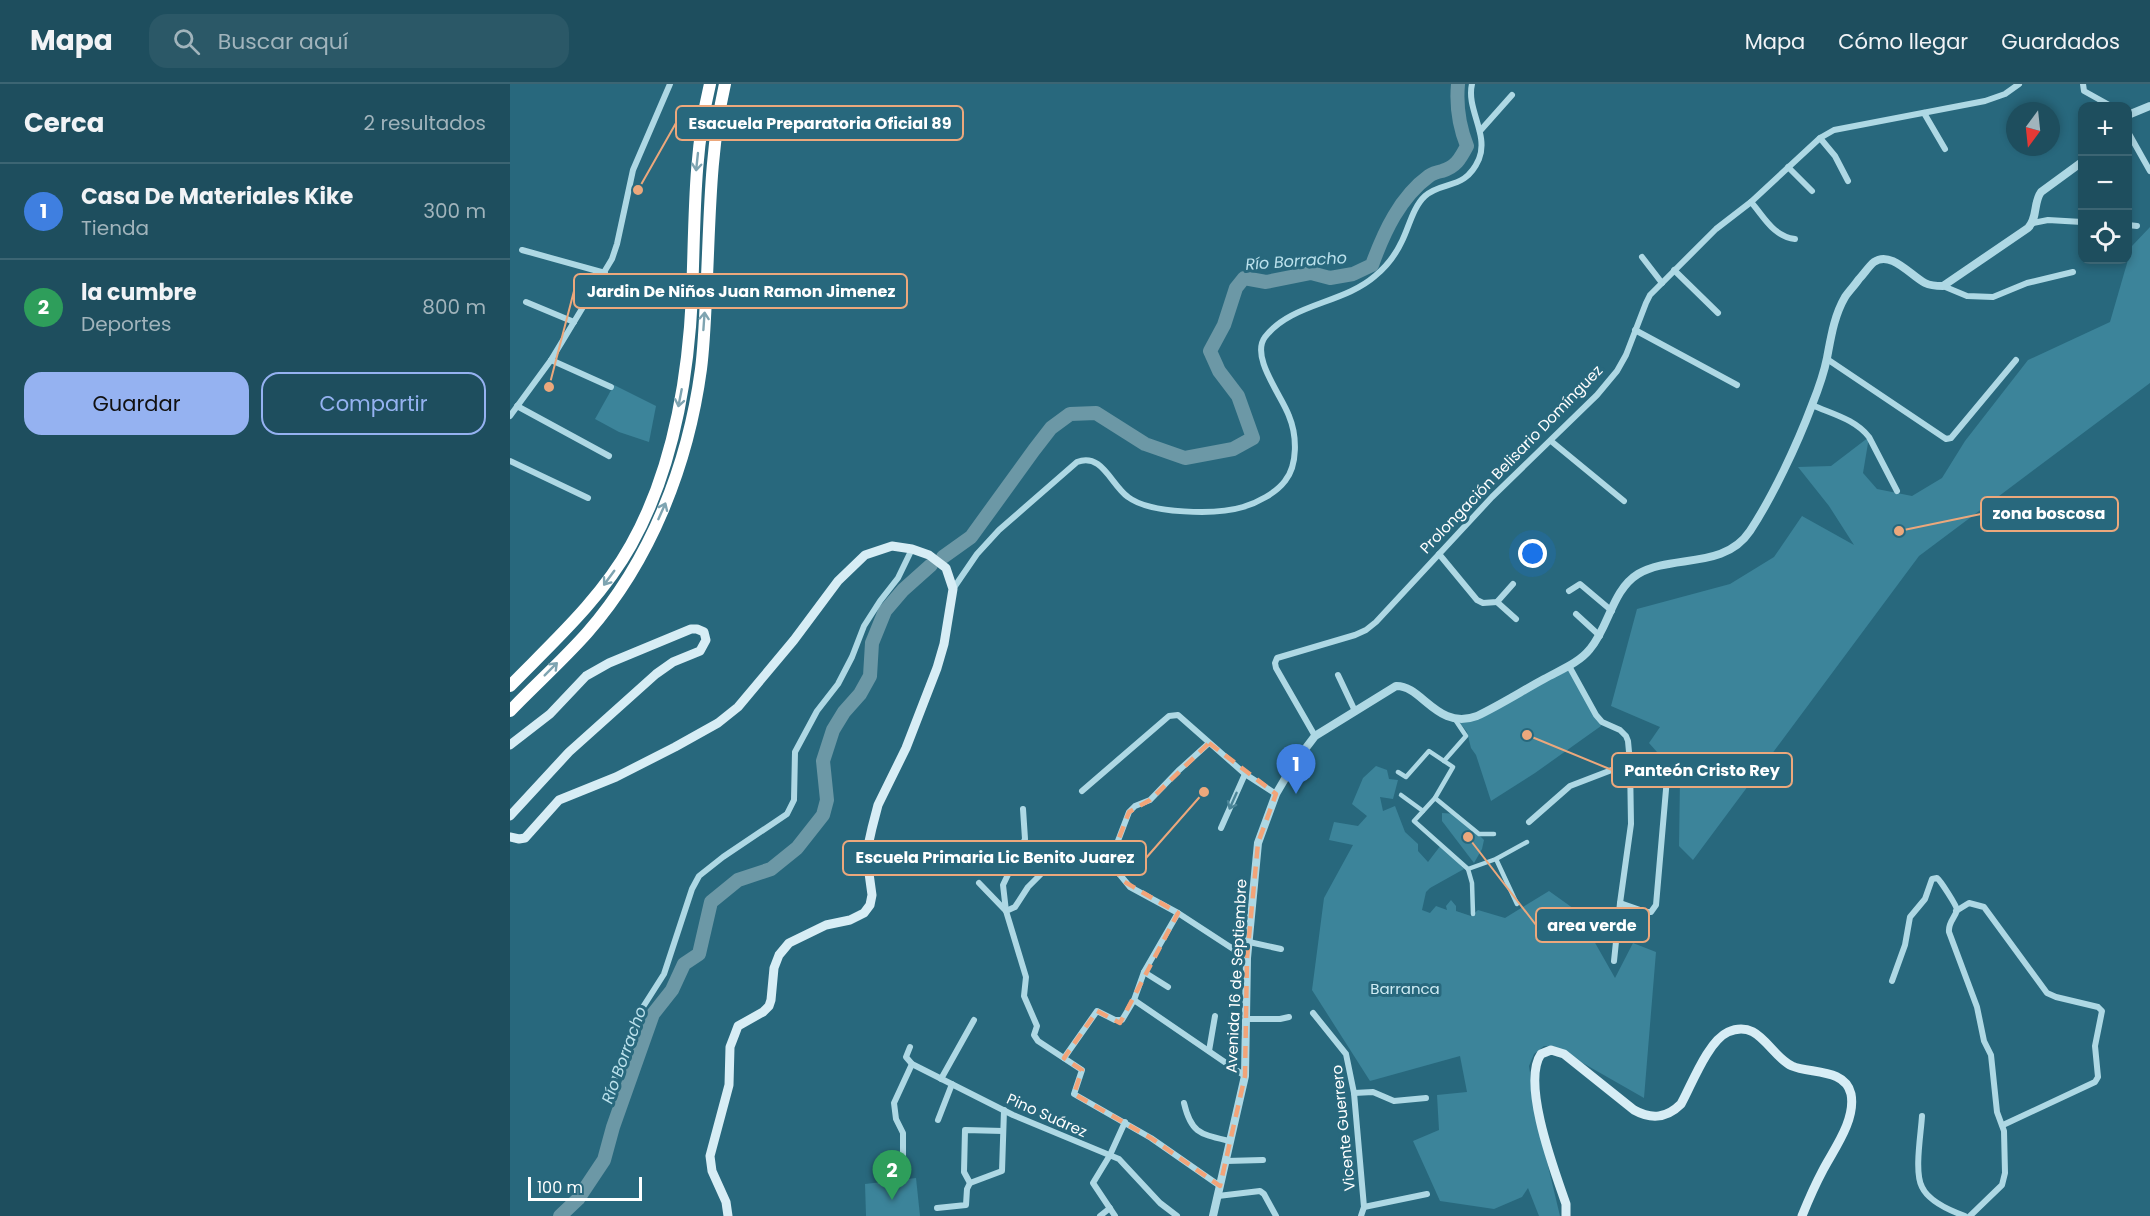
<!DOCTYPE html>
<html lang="es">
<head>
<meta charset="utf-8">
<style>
	body { margin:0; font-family:Poppins,sans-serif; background:#2b5867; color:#f1f3f6 }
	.controls { position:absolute; right:18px; top:18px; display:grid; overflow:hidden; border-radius:12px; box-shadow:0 3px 9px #0003 }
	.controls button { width:54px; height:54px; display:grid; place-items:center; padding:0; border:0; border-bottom:2px solid #3c6573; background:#1e4e5e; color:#f1f3f6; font:30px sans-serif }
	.compass { position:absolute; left:1496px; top:18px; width:54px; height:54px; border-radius:50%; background:#1e4e5e; box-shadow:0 3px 9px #0003; rotate:195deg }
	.scale { position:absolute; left:18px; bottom:15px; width:114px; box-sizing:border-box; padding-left:6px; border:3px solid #fff; border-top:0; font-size:16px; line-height:21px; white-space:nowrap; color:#fff; -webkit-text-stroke:4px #28687d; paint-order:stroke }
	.you { position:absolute; left:1023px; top:470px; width:21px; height:21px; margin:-15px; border:4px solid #fff; border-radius:50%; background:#1a73e8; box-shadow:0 0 0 9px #1a73e833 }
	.badge { display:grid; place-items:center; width:39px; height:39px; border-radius:50%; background:#95b2f1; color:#fff; font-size:20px; font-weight:700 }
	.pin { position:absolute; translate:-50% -50px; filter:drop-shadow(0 2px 3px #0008) }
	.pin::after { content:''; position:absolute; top:32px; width:21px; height:18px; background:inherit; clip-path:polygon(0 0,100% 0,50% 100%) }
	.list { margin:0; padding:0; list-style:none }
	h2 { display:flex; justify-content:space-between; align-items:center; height:78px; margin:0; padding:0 24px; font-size:26px }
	h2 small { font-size:20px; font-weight:400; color:#a1b4bc }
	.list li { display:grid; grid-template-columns:39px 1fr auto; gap:18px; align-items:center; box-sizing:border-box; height:96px; padding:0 24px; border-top:2px solid #3c6573 }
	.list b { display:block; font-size:22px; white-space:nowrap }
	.list p { margin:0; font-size:20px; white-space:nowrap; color:#a1b4bc }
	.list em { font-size:20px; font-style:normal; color:#a1b4bc }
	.actions { display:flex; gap:12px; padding:18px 24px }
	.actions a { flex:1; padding:14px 0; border:2px solid #95b2f1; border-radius:18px; text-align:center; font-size:21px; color:#95b2f1 }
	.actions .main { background:#95b2f1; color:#111 }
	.icon { flex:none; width:33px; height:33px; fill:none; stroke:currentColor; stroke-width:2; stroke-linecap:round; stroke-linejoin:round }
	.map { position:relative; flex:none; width:1640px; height:1132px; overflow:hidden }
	header { display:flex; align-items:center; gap:36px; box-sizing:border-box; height:84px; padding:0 30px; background:#1e4e5e; border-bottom:2px solid #3c6573 }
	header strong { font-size:28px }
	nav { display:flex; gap:33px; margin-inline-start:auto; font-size:21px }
	.search { width:420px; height:54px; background:#2b5867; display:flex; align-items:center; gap:15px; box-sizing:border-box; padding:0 21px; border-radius:18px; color:#a1b4bc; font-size:22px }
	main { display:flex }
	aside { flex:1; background:#1e4e5e }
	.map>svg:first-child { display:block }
	.green { fill:#3c849a }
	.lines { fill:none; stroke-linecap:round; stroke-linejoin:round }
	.river { stroke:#6c98a6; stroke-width:14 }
	.pedestrian { stroke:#aed8e4; stroke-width:4.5 }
	.minor { stroke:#aed8e4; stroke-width:6 }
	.tertiary { stroke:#aed8e4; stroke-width:8 }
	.secondary { stroke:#d7edf5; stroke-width:9 }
	.motorway { stroke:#fff; stroke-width:12 }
	.oneway { stroke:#7ea4b1 }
	.oneway2 { stroke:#4a8497 }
	.marked { fill:none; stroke:#f2a479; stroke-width:4.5; stroke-dasharray:12 8; stroke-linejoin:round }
	.labels { text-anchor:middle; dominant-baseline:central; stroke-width:6; stroke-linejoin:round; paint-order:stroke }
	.street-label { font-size:15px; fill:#fff; stroke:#28687d }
	.park-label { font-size:15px; fill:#d0ecf4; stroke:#28687d }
	.water-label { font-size:16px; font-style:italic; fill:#bce2ed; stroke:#28687d }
	.leader { fill:none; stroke:#eca87c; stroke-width:2 }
	.callout-dot { fill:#eca87c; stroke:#28687d; stroke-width:2 }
	.callout { fill:#28687d; stroke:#eca87c; stroke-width:2 }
	.callout-label { font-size:16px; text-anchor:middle; font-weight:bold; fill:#fff }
</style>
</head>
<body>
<header>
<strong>Mapa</strong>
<div class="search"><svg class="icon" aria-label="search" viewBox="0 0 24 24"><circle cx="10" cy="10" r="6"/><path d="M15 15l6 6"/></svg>Buscar aquí</div>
<nav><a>Mapa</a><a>Cómo llegar</a><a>Guardados</a></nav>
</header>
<main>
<aside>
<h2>Cerca<small>2 resultados</small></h2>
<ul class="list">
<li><span class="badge" style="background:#3f7fe0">1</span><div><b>Casa De Materiales Kike</b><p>Tienda</p></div><em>300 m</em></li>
<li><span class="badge" style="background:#2e9e5b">2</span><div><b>la cumbre</b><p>Deportes</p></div><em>800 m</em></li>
</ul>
<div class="actions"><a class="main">Guardar</a><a>Compartir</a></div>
</aside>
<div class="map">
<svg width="1640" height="1132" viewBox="0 0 1640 1132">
	<rect width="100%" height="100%" fill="#28687d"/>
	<g class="green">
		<path d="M1640,143V299L1409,472L1183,776L1169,762L1170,694L1139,659L1150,643L1101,622L1127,525L1220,500L1264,473L1292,432L1344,461L1319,422L1288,383L1321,382L1359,353L1353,389L1367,405L1402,412L1432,394L1455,357L1518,276L1600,238L1622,162Z"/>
		<path d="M104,301L146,322L139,358L109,348L85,335Z"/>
		<path d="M1058,583L1091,642L1025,689L981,717L966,671L961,664L957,648L950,639L1018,607Z"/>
		<path d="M866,682L877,686L879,695L888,696L883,715L870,713L873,727L885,722L895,748L908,760V767L918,778L931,761L954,785L920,804L916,808L912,826L920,829L926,822L937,826L936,822L941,816L946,822V827L961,832L968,826L995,834L1039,807L1067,827L1105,894L1123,859L1146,868L1134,1014L1043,962H1034L1024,970L1019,982L1027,1036L1050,1132H1029L1018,1104L1012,1113L984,1125L930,1117L903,1057L929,1046L927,1011L957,1008L950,972L860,997L802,906L814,814L843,761L819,756L824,738L848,742L857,732L842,720L853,694Z"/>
		<path d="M932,729L948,730L974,756L972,765L964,779L932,737Z"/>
		<path d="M406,1094L410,1132H356L355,1100Z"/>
	</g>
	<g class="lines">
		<g class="river">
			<path d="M433,473L461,453L524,366L541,344L560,330L586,329L635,360L675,374L723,365L743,354L728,312L709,287L700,267L714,241L726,204L734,194L756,198L801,189L820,194L843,190L862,181C874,148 890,113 919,92C923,89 927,88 932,87C946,83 950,75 957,62C949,42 946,22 948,0"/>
			<path d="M50,1132L68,1115L94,1076L103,1043L143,930L162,906L174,880L189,870L201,818L228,796L261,785L287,764L313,731L317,716L313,677L323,646L334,628L350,610L360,592L362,559L375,527L393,506L421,481"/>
		</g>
		<g class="pedestrian">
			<path d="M944,634L956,652L934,677L943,683L925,714L904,737L958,785L986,775L1017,758"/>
			<path d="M888,688L896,693L919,667L934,677"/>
			<path d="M891,711L913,727"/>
			<path d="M925,714L969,750H984"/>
			<path d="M986,775L1007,820"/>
			<path d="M958,785L962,799L963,830"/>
		</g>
		<g class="minor">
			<path d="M1573,0L1574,7L1601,22"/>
			<path d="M1414,29L1435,65"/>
			<path d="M970,47L1002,11"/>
			<path d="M1618,48L1640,87"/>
			<path d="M1310,54L1325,72L1338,97"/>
			<path d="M1278,83L1302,107"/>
			<path d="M1241,118C1255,134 1263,152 1285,155"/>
			<path d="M1523,139L1538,136L1572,138"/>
			<path d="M1618,141L1627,142"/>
			<path d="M12,166L95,189"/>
			<path d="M1132,173L1152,199"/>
			<path d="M1164,186L1208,229"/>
			<path d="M1433,202L1457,212L1483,213L1517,199L1563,188"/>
			<path d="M16,218L64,238"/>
			<path d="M1125,246L1227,301"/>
			<path d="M1317,275L1436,355L1441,354L1506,276"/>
			<path d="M41,276L101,303"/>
			<path d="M1302,321C1322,330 1345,335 1359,353L1387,407"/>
			<path d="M7,322L99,372"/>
			<path d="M0,332L41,276L102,175L107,160L123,86L160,0"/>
			<path d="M1041,357L1114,417"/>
			<path d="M0,377L78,414"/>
			<path d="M929,470L967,516L973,519L987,518L1003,500"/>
			<path d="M443,505L467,470L489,446L567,378C592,368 601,401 618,413C640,430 707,431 733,423C747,419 766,409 775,397C788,381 787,351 779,332C772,312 740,273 755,253C781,219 833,220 865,192C876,183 886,170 892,157C899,143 903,123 915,112C933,96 955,107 969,75C979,50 956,25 962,0"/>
			<path d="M1059,507L1070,500L1102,527"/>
			<path d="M987,518L1006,535"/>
			<path d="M1066,530L1090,552"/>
			<path d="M1059,582L1086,631L1092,638L1110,646L1116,652L1118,657L1120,679L1121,740L1110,819L1104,877"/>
			<path d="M828,591L845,627"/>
			<path d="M805,652L766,584L765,579L767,574L845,551L856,546L866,538L982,413L1087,311L1107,287L1116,271L1136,219L1140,211L1206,145L1241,118L1310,54L1324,46L1475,17L1495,10L1509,0"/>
			<path d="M699,659L668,687L640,716L625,722L619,728L606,762V786L620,803L668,829L737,874"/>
			<path d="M572,707L659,632L668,631L735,690L766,710"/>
			<path d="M513,725L515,755L493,801L496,827L516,893L514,912L527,942L524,951L528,957L572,986L564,1010L641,1054L710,1102"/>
			<path d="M1019,738L1060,702L1120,679"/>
			<path d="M711,744L735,690"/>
			<path d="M484,761L505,774"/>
			<path d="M469,799L496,827L505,823L518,803L533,788L544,771"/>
			<path d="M1110,819L1136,828H1141L1146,821L1157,694"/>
			<path d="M1446,827L1459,819L1474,823L1537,909L1546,913L1588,923L1592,927L1585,962L1588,993L1585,998L1493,1041"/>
			<path d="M739,858L771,865"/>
			<path d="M634,888L658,903"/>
			<path d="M1382,897L1395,861L1400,833L1415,815L1422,795L1427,794C1430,796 1447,822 1447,826C1445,834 1438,838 1439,848L1467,923L1474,957L1481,971L1487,1028L1494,1047L1495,1089L1492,1101L1460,1132"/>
			<path d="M624,916L735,992"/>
			<path d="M803,929L836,970L844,1009L854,1123L851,1132"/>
			<path d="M736,935H770L779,933"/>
			<path d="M400,963L396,973L402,980L503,1031L609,1075L650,1119L667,1132"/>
			<path d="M699,967L705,932"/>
			<path d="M554,974L587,927L605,936H612L624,916L634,888L668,829"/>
			<path d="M431,995L464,936"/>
			<path d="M101,1003L133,923L154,890L182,805L189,792L213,773L277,730L284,716L285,668L307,627L328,600L342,573L354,542L370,517L388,494L402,465"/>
			<path d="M844,1009L863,1008L884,1017L916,1014"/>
			<path d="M674,1019C681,1049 690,1050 719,1057"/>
			<path d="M1412,1032C1411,1050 1404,1088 1412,1103C1419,1118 1441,1127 1455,1132"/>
			<path d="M428,1036L442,1000"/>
			<path d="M716,1077L753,1076"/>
			<path d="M393,1081V1049L386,1035L384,1019L402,980"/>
			<path d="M460,1099L492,1087L494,1026"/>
			<path d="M460,1099L454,1088L455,1046L493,1047"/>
			<path d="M708,1112L750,1107L754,1110L766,1132"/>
			<path d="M854,1123L917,1110"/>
			<path d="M427,1124L456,1121L457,1105L460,1099"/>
			<path d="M590,1132L600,1124"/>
			<path d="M605,1132L583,1099L600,1071L615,1038"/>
		</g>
		<g class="tertiary">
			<path d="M1618,31L1640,22"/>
			<path d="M703,1132L735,992L737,874L748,759L766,710L783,681L805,652L886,602C912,601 927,647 967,632C990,621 1012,607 1034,595C1050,586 1069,579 1080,565C1099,543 1102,506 1128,490C1162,470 1214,486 1240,447C1263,412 1287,361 1302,321C1308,306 1314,289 1317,274C1321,253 1324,232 1335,213C1339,207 1345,201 1349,195C1354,190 1358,183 1364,178C1381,166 1401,192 1415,199C1421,202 1426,202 1433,202L1518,144C1528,134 1523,119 1531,108L1572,78"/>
		</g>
		<g class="secondary">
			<path d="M0,661L40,630L76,592L99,579L181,545H187L194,548L196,556L190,567L163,578L146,590L59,668L0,732"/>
			<path d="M0,753L9,755L15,754L49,716L106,693L165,663L208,639L228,623L284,556L328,497L355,471L382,462L402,465L419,471L436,484L443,505L434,560L427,584L396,664L368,721L362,744L358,762V782L362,811L360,821L354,829L340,836L316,841L279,859L269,871L264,884L261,916L259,922L253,928L228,942L225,950L220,963L219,1001L200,1072L202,1087L216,1118L218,1132"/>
			<path d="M1056,1132V1120C1045,1088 1011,999 1031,970L1041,966L1054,970L1124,1026C1142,1036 1157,1034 1171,1020C1182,1000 1198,957 1218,948C1249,934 1259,971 1282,982C1300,990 1335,984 1341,1010C1346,1036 1324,1065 1313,1086C1305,1101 1298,1117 1292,1132"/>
		</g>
		<g class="motorway">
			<path d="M0,602C43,558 91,515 121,461C163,386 178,297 182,212C185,140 183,70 200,0"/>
			<path d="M0,627C25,601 53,576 77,549C141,476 178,381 191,285C194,261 195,237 196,213C200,141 199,70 215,0"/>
		</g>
	</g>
	<defs><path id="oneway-shaft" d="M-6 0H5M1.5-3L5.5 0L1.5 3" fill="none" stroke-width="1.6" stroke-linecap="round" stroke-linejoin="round" transform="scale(1.5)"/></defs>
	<g class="oneway">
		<use href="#oneway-shaft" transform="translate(187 78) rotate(96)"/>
		<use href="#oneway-shaft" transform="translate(194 237) rotate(-86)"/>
		<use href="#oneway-shaft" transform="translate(170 314) rotate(101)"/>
		<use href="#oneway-shaft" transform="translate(152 427) rotate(-66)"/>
		<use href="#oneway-shaft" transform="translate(99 494) rotate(126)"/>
		<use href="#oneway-shaft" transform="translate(41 585) rotate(-45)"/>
	</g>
	<use class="oneway2" href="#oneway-shaft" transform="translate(723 717) rotate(114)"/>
	<path class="marked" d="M699,659L766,710L748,759L737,874L735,992L710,1102L641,1054L564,1010L572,986L554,974L587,927L610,939L668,829L613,797L606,786V762L619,728L640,716Z"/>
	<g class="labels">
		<g class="street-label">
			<text transform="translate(1001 375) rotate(-46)">Prolongación Belisario Domínguez</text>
			<text transform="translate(726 892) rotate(-87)">Avenida 16 de Septiembre</text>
			<text transform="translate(537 1031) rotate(24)">Pino Suárez</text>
			<text transform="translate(833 1044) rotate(-96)">Vicente Guerrero</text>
		</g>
		<g class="park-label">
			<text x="895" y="904">Barranca</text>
		</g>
		<g class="water-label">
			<text transform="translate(786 177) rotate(-4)">Río Borracho</text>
			<text transform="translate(114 971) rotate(-70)">Río Borracho</text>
		</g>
	</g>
	<path class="leader" d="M128 106L166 39M39 303L64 207M1389 447L1471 430M1017 651L1102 686M694 708L636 774M958 753L1026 841"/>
	<g class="callout-dot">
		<circle cx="128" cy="106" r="6"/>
		<circle cx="39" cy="303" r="6"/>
		<circle cx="1389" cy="447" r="6"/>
		<circle cx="1017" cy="651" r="6"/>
		<circle cx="694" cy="708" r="6"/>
		<circle cx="958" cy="753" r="6"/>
	</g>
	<g class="callout">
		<rect x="166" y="22" width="287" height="34" rx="6"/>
		<rect x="64" y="190" width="333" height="34" rx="6"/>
		<rect x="1471" y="413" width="137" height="34" rx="6"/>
		<rect x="1102" y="669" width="180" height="34" rx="6"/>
		<rect x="333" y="757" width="303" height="34" rx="6"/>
		<rect x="1026" y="824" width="113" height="34" rx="6"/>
	</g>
	<g class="callout-label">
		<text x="310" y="45">Esacuela Preparatoria Oficial 89</text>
		<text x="231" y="213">Jardin De Niños Juan Ramon Jimenez</text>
		<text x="1539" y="435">zona boscosa</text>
		<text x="1192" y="692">Panteón Cristo Rey</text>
		<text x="485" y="779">Escuela Primaria Lic Benito Juarez</text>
		<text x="1082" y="847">area verde</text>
	</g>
</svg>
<div class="controls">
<button>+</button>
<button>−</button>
<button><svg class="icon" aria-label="locate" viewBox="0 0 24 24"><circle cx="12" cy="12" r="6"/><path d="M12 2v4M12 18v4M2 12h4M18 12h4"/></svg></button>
</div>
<svg class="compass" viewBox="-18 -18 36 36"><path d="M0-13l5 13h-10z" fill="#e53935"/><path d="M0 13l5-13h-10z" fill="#a1b4bc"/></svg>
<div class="scale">100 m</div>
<div class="you"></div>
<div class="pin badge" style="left:786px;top:710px;background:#3f7fe0">1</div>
<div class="pin badge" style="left:382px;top:1116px;background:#2e9e5b">2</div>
</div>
</main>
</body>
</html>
